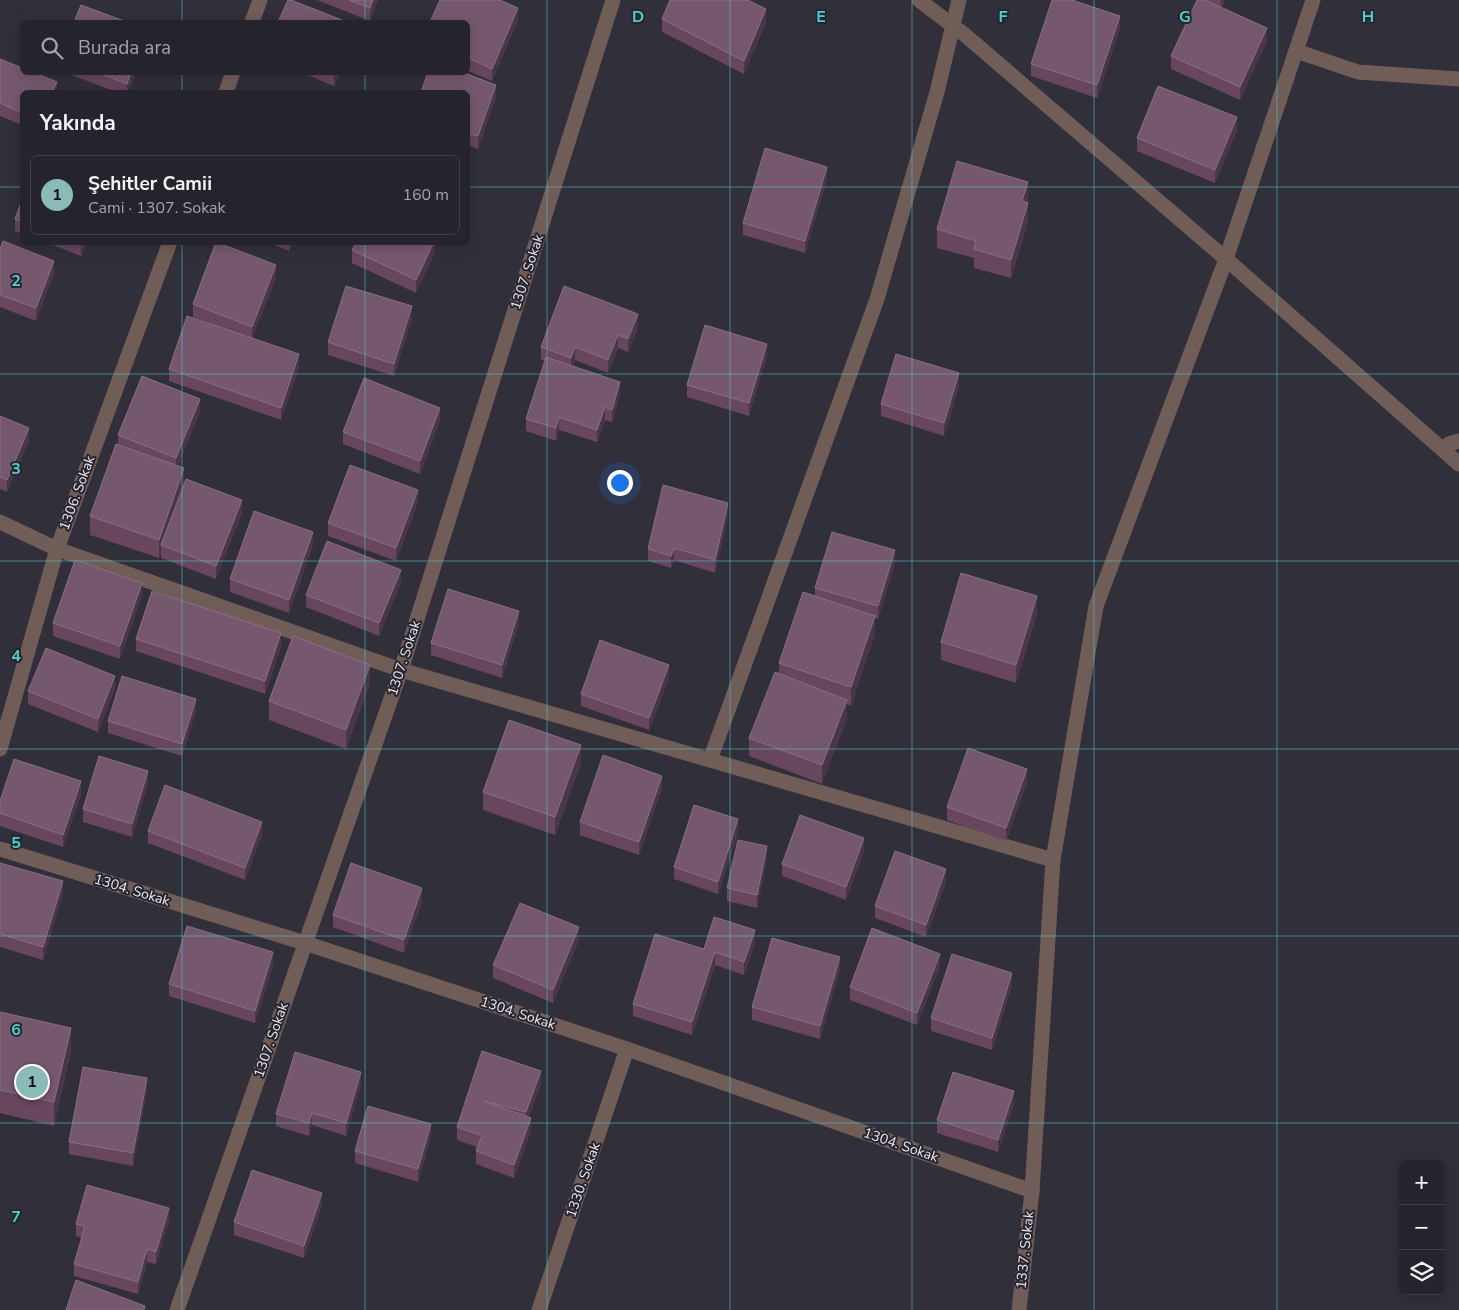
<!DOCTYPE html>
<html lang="tr">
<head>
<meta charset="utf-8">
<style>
	body { margin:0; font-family:"Nunito Sans",sans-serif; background:#312f37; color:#f1f3f6 }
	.controls { position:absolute; right:15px; bottom:15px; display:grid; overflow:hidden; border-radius:8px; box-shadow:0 2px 12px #0003 }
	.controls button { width:45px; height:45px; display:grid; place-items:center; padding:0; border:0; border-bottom:1px solid #424047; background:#25232b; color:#f1f3f6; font:25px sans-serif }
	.you { position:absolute; left:619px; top:482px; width:18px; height:18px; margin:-12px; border:4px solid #fff; border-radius:50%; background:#1a73e8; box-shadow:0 0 0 8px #1a73e833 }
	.badge { display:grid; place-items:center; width:32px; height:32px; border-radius:50%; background:#8bbbb9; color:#111; font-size:16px; font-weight:700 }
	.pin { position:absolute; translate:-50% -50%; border:2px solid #fff; box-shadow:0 1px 5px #0006 }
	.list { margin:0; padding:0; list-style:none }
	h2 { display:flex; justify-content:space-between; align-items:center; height:65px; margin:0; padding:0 20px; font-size:21px }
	h2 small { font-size:16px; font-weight:400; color:#a3a4a9 }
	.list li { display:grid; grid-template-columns:32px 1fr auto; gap:15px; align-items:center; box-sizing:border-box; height:80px; margin:0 10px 10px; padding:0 10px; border:1px solid #424047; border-radius:8px }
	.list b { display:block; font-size:19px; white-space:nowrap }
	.list p { margin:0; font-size:16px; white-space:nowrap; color:#a3a4a9 }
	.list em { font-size:16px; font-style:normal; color:#a3a4a9 }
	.icon { flex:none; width:28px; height:28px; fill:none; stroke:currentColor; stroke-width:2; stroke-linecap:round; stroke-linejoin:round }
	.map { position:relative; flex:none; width:1459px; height:1310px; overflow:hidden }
	.search { position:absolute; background:#25232b; box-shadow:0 2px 12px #0003; left:20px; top:20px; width:450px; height:55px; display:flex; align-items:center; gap:12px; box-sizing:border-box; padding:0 18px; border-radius:8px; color:#a3a4a9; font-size:19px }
	.panel { position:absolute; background:#25232b; box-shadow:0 2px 12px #0003; left:20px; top:90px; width:450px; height:155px; border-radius:8px }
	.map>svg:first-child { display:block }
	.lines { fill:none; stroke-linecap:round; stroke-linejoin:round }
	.street { stroke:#715d58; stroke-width:15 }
	.wall { fill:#67465e }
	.shaded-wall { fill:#4b3649 }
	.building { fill:#75586e; stroke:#886f82 }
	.grid { fill:none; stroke:#52cdcf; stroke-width:1; stroke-opacity:0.55 }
	.labels { text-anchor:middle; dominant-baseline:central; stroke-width:4; stroke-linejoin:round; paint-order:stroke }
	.street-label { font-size:14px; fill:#eceaf1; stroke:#27252f }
	.grid-label { font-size:16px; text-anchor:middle; font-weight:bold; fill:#52cdcf; stroke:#27252f; stroke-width:4; stroke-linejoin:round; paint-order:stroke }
</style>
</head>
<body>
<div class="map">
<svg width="1459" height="1310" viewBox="0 0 1459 1310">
	<rect width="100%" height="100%" fill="#312f39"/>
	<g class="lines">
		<g class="street">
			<path d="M919,0L965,35L1226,259L1459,464"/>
			<path d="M252,22L260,0"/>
			<path d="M1296,51L1358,72L1459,79"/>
			<path d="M226,92L233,72"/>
			<path d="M1443,449L1449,444L1459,441"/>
			<path d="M0,522L57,549L401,670L1053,860"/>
			<path d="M0,749L57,549L170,242"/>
			<path d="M710,760L877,299L937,92L959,0"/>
			<path d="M0,849L305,943L627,1049L1032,1191"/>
			<path d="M177,1310L401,670L613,0"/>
			<path d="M539,1310L627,1049"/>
			<path d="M1019,1310L1032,1191L1053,860L1096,606L1226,259L1313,0"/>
		</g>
	</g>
	<g class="wall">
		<path d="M317,0H378L370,21Z"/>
		<path d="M1197,0H1225L1222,8L1267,41L1240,100L1171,69V56Z"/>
		<path d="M662,19L766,22L744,74L662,32Z"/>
		<path d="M518,20L492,81L468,71V22Z"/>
		<path d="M1120,28L1097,98L1031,76V64Z"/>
		<path d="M0,59L57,92H22V125L0,116Z"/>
		<path d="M63,72H136L128,92H117Z"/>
		<path d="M301,72H340L334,86Z"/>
		<path d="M468,92L496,97L478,149L468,145Z"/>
		<path d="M1237,130L1215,183L1137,151V138Z"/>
		<path d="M827,179L805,253L743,235V223Z"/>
		<path d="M22,200V234L15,231V219Z"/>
		<path d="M1028,200L1027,203L1028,222L1011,278L974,268V258L937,248V229Z"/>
		<path d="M45,242H87L81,256Z"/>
		<path d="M268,242H293L289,251Z"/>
		<path d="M435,242V252L416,293L352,263V250Z"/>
		<path d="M0,249L54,273L36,321L0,307Z"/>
		<path d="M276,278L252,338L299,367L281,420L169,381V369L209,323L193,317V304Z"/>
		<path d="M412,319L394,376L328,355V342Z"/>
		<path d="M638,327L628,352L618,348L608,373L575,360L573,366L620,394L612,422L605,420L597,442L559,430L556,441L526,431V419L545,361L541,359V347Z"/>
		<path d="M767,356L749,416L687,397V385Z"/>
		<path d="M959,386L944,436L881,416V404Z"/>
		<path d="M200,411L178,466L184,485L242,513L216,579L161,558V552L159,558L90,535V516L118,445V435Z"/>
		<path d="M0,416L29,440L7,492L0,489Z"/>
		<path d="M440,420L420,474L343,444V432Z"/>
		<path d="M418,502L396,561L328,536V523Z"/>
		<path d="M728,516L715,573L674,560L671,568L648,561V549Z"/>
		<path d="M313,545L289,613L230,592V579Z"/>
		<path d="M895,563L878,619L875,618V634L851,706L847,704V718L822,784L749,756V738L779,674V663L815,596V588Z"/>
		<path d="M401,582L379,636L306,607V595Z"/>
		<path d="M142,595L120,659L53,636V623Z"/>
		<path d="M1037,614L1016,683L941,660V642Z"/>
		<path d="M519,623L502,678L431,655V643Z"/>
		<path d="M136,639L281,646L265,694L136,651Z"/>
		<path d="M669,678L649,730L581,706V694Z"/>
		<path d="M370,683L346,749L269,720V701Z"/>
		<path d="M115,688L98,732L28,704V691Z"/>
		<path d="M196,711L182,756L108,733V721Z"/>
		<path d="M581,763L555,835L483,810V792Z"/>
		<path d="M1027,782L1006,841L947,820V807Z"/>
		<path d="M148,784L132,837L83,822V809Z"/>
		<path d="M662,788L639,855L580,835V822Z"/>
		<path d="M81,794L63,847L0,826V801Z"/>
		<path d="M148,831L262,834L245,880L148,843Z"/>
		<path d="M738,832L718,894L674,879V867Z"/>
		<path d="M864,851L846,900L782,876V864Z"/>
		<path d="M767,859L757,908L727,901V888Z"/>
		<path d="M0,863L63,893L43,960L0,947Z"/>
		<path d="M946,882L926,937L875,918V906Z"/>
		<path d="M422,901L404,953L333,927V915Z"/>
		<path d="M579,940L553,1003L493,978V965Z"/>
		<path d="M755,943L744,975L715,965L692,1035L633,1016V1004L704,949Z"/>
		<path d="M273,965L255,1023L169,996V984Z"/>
		<path d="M940,966L917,1025L850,1000V987Z"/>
		<path d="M840,969L820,1039L752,1020V1007Z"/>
		<path d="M1012,985L992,1050L931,1031V1018Z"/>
		<path d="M0,1012L71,1051L54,1126L0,1113Z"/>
		<path d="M482,1051L541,1083L529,1117L531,1130L514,1178L476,1164V1151L477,1147L457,1140V1127Z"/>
		<path d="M361,1084L346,1136L312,1125L309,1136L276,1126V1114Z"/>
		<path d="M147,1090L133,1166L69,1154V1142Z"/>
		<path d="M1014,1103L998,1152L937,1133V1120Z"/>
		<path d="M431,1136L418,1182L355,1163V1151Z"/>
		<path d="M322,1205L304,1258L234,1235V1222Z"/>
		<path d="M169,1221L156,1264L147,1262L138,1294L74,1276V1264L82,1238L76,1236V1224Z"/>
	</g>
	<g class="shaded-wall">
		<path d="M373,0H378L370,21V8Z"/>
		<path d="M1221,0H1225L1221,9Z"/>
		<path d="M518,8V20L492,81V69Z"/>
		<path d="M766,9V22L744,74V61Z"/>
		<path d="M1120,16V28L1097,98V85Z"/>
		<path d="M1267,28V41L1240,100V87Z"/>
		<path d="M131,72H136L128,92H127V84Z"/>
		<path d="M335,72H340L334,86V73Z"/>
		<path d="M57,82V92H52Z"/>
		<path d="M496,85V97L478,149V136Z"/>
		<path d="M1237,117V130L1215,183V170Z"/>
		<path d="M827,167V179L805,253V241Z"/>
		<path d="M1028,182V200L1022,219V201Z"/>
		<path d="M1028,203V222L1011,278V260Z"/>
		<path d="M82,242H87L81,256V244Z"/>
		<path d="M289,242H293L289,251Z"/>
		<path d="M434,242H435V252L416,293V280Z"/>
		<path d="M54,261V273L36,321V308Z"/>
		<path d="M276,265V278L252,339V327Z"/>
		<path d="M412,306V319L394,376V364Z"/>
		<path d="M638,314V327L628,352V339Z"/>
		<path d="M618,335V348L608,373V360Z"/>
		<path d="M767,344V356L749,416V403Z"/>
		<path d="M575,347V360L571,371V358Z"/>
		<path d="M299,354V367L281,420V408Z"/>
		<path d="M959,373V386L944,436V423Z"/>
		<path d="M620,382V394L612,422V410Z"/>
		<path d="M200,399V411L176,471V458Z"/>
		<path d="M605,407V420L597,442V430Z"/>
		<path d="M440,408V420L420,474V461Z"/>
		<path d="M559,417V430L556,441V428Z"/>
		<path d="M29,428V440L7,492V480Z"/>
		<path d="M184,468V486L161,545V552L159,558V540Z"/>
		<path d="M418,490V502L396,561V548Z"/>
		<path d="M242,500V513L216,579V566Z"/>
		<path d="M728,503V516L715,573V560Z"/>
		<path d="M313,532V545L289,613V600Z"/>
		<path d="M674,548V560L671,568V556Z"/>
		<path d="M895,550V563L878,619V606Z"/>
		<path d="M401,570V582L379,636V623Z"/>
		<path d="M142,583V595L120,659V646Z"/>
		<path d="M1037,596V614L1016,683V665Z"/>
		<path d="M519,611V623L502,678V665Z"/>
		<path d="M875,616V634L851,706V687Z"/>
		<path d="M281,633V646L265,694V681Z"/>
		<path d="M370,665V683L346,749V730Z"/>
		<path d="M669,665V678L649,730V718Z"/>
		<path d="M115,676V688L98,732V719Z"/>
		<path d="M196,699V711L182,756V744Z"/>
		<path d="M847,700V718L822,784V765Z"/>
		<path d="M581,745V763L555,835V817Z"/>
		<path d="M1027,769V782L1006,841V828Z"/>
		<path d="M148,771V784L132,837V824Z"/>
		<path d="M662,776V788L639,855V842Z"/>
		<path d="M81,781V794L63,847V835Z"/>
		<path d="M738,819V832L718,894V882Z"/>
		<path d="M262,822V834L245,880V868Z"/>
		<path d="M864,838V851L846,900V887Z"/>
		<path d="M767,846V859L757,908V895Z"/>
		<path d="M946,869V882L926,937V925Z"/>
		<path d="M63,881V893L43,960V947Z"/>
		<path d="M422,888V901L404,953V940Z"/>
		<path d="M579,927V940L553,1003V990Z"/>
		<path d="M755,930V943L744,975V962Z"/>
		<path d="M273,952V965L255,1023V1011Z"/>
		<path d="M715,952V965L692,1035V1022Z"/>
		<path d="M940,954V966L917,1025V1013Z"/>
		<path d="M840,957V969L820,1039V1026Z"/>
		<path d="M1012,973V985L992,1050V1038Z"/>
		<path d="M71,1028V1051L54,1126V1102Z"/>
		<path d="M541,1071V1083L526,1125V1112Z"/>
		<path d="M361,1072V1084L346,1136V1123Z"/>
		<path d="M147,1078V1090L133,1166V1153Z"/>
		<path d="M1014,1091V1103L998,1152V1140Z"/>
		<path d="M312,1113V1125L309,1136V1123Z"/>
		<path d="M531,1118V1130L514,1178V1165Z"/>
		<path d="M431,1124V1136L418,1182V1169Z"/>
		<path d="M322,1193V1205L304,1258V1246Z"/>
		<path d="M169,1208V1221L156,1264V1252Z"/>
		<path d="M147,1249V1262L138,1294V1282Z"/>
	</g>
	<g class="building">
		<path d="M288,0H291L347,22H278Z"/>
		<path d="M349,0H373L370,8Z"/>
		<path d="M440,0H500L518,8L492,69L468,58V22H430Z"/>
		<path d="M670,0H748L766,9L744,61L662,19Z"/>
		<path d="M1052,0H1072L1120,16L1097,85L1031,64Z"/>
		<path d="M1197,0H1205L1267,28L1240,87L1171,56Z"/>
		<path d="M81,5L127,22H74Z"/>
		<path d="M0,59L22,68V72H33L57,82L52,92H22V113L0,103Z"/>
		<path d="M97,72H131L127,84Z"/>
		<path d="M428,72H462L496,85L478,136L468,133V92H421Z"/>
		<path d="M1158,86L1237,117L1215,170L1137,138Z"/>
		<path d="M765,148L827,167L805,241L743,223Z"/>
		<path d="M957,161L1028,182L1022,201L1028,203L1011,260L974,249L976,241L937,229Z"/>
		<path d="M22,200V221L15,219Z"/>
		<path d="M3,241L54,261L36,308L0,295V249Z"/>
		<path d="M216,242L276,265L252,327L193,304Z"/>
		<path d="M356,242H434L416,280L352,250Z"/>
		<path d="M346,286L412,306L394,364L328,342Z"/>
		<path d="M564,286L638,314L628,339L618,335L608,360L575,347L571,358L541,347Z"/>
		<path d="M187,316L299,354L281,408L169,369Z"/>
		<path d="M705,325L767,344L749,403L687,385Z"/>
		<path d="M896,354L959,373L944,423L881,404Z"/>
		<path d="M546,357L620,382L612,410L605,407L597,430L559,417L556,428L526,419Z"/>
		<path d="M142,376L200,399L176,458L118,435Z"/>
		<path d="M364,378L440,408L420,461L343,432Z"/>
		<path d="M0,416L29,428L7,480L0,477Z"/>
		<path d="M116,444L184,468L159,540L90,516Z"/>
		<path d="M350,465L418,490L396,548L328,523Z"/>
		<path d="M186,479L242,500L216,566L161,545Z"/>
		<path d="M663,485L728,503L715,560L674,548L671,556L648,549Z"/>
		<path d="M254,511L313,532L289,600L230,579Z"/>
		<path d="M832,532L895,550L878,606L815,588Z"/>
		<path d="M327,541L401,570L379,623L306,595Z"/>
		<path d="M75,560L142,583L120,646L53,623Z"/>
		<path d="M961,573L1037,596L1016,665L941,642Z"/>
		<path d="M448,589L519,611L502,665L431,643Z"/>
		<path d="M152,591L281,633L265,681L136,639Z"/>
		<path d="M803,592L875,616L851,687L779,663Z"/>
		<path d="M293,636L370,665L346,730L269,701Z"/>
		<path d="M600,640L669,665L649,718L581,694Z"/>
		<path d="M46,648L115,676L98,719L28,691Z"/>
		<path d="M775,672L847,700L822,765L749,738Z"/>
		<path d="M122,676L196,699L182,744L108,721Z"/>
		<path d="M509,720L581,745L555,817L483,792Z"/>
		<path d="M968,748L1027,769L1006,828L947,807Z"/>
		<path d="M603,755L662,776L639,842L580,822Z"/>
		<path d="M99,756L148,771L132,824L83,809Z"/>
		<path d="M14,759L81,781L63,835L0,813V801Z"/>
		<path d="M165,785L262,822L245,868L148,831Z"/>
		<path d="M694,805L738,819L718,882L674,867Z"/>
		<path d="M800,815L864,838L846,887L782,864Z"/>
		<path d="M738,840L767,846L757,895L727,888Z"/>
		<path d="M895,851L946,869L926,925L875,906Z"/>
		<path d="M0,863L63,881L43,947L0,934Z"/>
		<path d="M351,863L422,888L404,940L333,915Z"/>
		<path d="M520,903L579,927L553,990L493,965Z"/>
		<path d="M714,917L755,930L744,962L715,952L692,1022L633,1004L655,934L704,949Z"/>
		<path d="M187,926L273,952L255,1011L169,984Z"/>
		<path d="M872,928L940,954L917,1013L850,987Z"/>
		<path d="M772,938L840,957L820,1026L752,1007Z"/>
		<path d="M952,954L1012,973L992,1038L931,1018Z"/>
		<path d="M0,1012L71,1028L54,1102L0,1090Z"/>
		<path d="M482,1051L541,1071L526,1112L484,1101L531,1118L514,1165L476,1151L482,1136L457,1127Z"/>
		<path d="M295,1052L361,1072L346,1123L312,1113L309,1123L276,1114Z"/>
		<path d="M83,1067L147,1078L133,1153L69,1142Z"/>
		<path d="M953,1072L1014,1091L998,1140L937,1120Z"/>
		<path d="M368,1106L431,1124L418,1169L355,1151Z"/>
		<path d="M252,1170L322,1193L304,1246L234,1222Z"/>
		<path d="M87,1185L169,1208L156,1252L147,1249L138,1282L74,1264L85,1226L76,1224Z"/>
		<path d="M76,1280L145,1306L144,1310H66Z"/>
	</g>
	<path class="grid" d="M182,0V22M365,0V22M547,0V1310M730,0V1310M912,0V1310M1094,0V1310M1277,0V1310M182,72V92M365,72V92M0,187H22M468,187H1459M182,242V1310M365,242V1310M0,374H1459M0,561H1459M0,749H1459M0,936H1459M0,1123H1459"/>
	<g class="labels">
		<g class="street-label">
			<text transform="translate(527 272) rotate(-72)">1307. Sokak</text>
			<text transform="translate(77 493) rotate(-70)">1306. Sokak</text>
			<text transform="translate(404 658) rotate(-72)">1307. Sokak</text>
			<text transform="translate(132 890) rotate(17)">1304. Sokak</text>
			<text transform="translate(518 1013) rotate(18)">1304. Sokak</text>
			<text transform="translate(271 1040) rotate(-71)">1307. Sokak</text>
			<text transform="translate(901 1145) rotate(19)">1304. Sokak</text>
			<text transform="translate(583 1180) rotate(-71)">1330. Sokak</text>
			<text transform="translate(1025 1250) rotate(-84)">1337. Sokak</text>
		</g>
	</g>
	<g class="grid-label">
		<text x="638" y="22">D</text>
		<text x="821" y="22">E</text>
		<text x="1003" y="22">F</text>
		<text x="1185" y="22">G</text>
		<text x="1368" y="22">H</text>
		<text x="16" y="286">2</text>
		<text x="16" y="474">3</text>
		<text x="16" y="661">4</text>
		<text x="16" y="848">5</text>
		<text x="16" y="1035">6</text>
		<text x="16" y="1222">7</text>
	</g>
</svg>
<div class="controls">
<button>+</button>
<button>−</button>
<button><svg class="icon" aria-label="layers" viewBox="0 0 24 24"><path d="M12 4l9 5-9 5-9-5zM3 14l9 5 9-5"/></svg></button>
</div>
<div class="you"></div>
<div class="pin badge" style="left:32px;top:1082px">1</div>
<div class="search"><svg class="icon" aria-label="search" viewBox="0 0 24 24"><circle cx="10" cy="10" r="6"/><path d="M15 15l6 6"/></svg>Burada ara</div>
<section class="panel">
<h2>Yakında<small></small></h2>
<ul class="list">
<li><span class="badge">1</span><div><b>Şehitler Camii</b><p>Cami · 1307. Sokak</p></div><em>160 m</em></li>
</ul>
</section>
</div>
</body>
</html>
